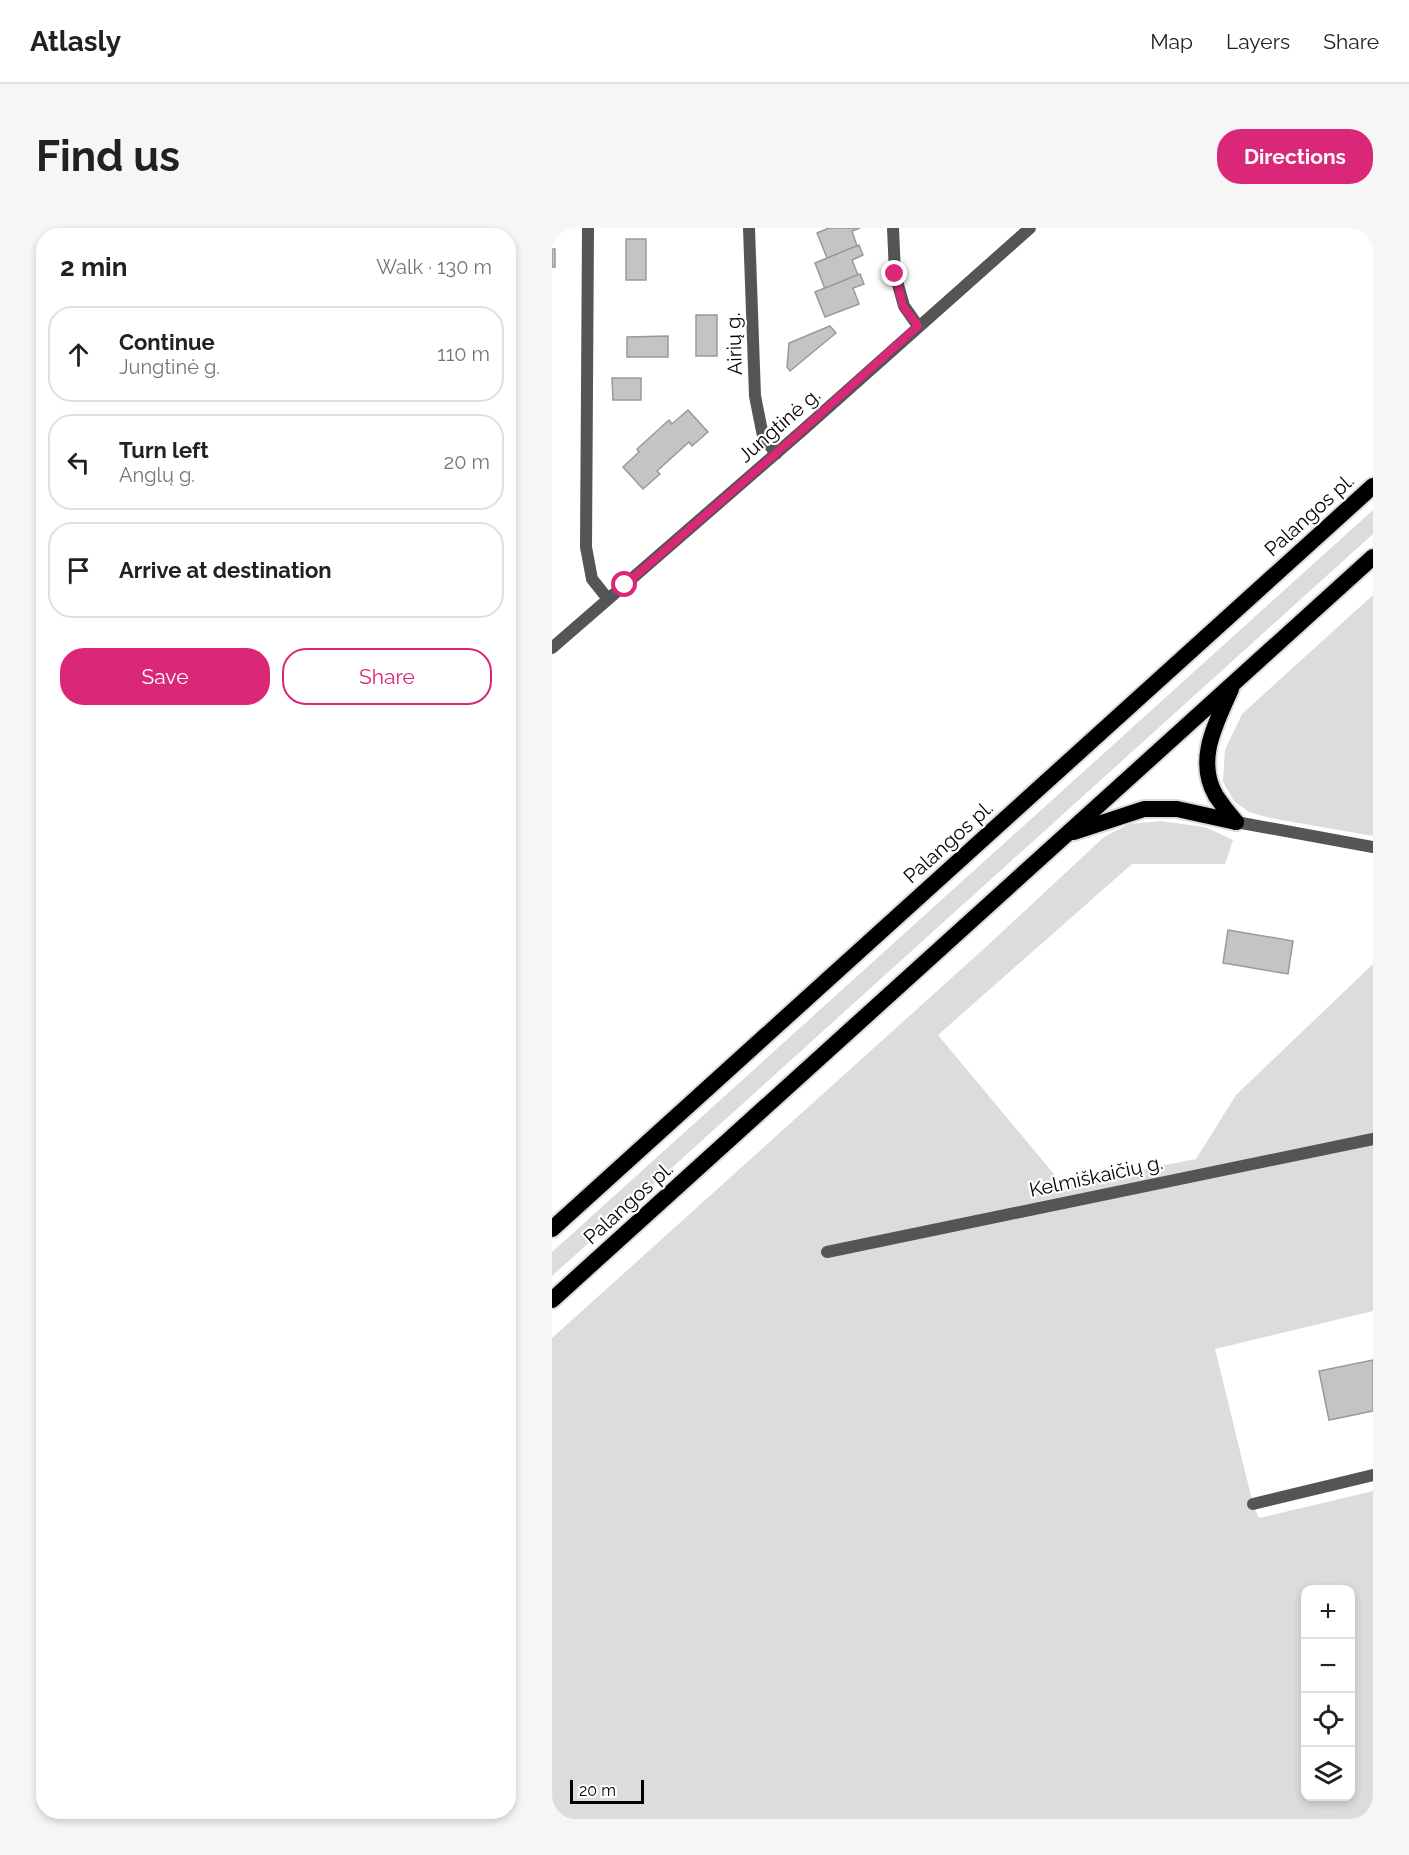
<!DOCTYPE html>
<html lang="en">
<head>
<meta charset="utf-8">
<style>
	body { margin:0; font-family:Raleway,sans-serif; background:#f6f6f6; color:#202124 }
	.controls { position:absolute; right:18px; bottom:18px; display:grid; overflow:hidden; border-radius:12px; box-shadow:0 3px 9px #0003 }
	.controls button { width:54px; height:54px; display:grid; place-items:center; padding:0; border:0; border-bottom:2px solid #e0e0e0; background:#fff; color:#202124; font:30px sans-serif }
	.scale { position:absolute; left:18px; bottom:15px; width:74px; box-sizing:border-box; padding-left:6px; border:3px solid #000; border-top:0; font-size:16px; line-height:21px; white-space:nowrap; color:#000; -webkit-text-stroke:4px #fff; paint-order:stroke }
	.stop { position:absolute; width:18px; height:18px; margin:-14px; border:4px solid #db2777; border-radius:50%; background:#fff }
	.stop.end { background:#db2777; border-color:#fff; box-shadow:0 2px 6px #0008 }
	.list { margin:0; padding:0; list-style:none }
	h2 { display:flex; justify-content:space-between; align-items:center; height:78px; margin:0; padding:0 24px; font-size:26px }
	h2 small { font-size:20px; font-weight:400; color:#757577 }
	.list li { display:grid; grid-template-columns:39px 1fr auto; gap:18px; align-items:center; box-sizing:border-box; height:96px; margin:0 12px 12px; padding:0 12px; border:2px solid #e0e0e0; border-radius:24px }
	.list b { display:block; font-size:22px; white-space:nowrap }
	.list p { margin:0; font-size:20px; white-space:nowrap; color:#757577 }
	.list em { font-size:20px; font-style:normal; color:#757577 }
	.actions { display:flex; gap:12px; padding:18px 24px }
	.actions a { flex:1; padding:14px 0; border:2px solid #db2777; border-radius:24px; text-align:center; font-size:21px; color:#db2777 }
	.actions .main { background:#db2777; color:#fff }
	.icon { flex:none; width:33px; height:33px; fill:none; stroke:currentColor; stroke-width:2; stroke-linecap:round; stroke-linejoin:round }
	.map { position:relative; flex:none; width:821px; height:1591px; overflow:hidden; border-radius:24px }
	header { display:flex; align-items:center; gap:36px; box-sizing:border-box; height:84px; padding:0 30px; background:#fff; border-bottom:2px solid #e0e0e0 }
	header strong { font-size:28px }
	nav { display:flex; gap:33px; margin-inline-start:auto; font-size:21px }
	.intro { display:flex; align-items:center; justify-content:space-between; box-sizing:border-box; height:144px; padding:0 36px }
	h1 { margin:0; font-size:42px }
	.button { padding:15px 27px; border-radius:24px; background:#db2777; color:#fff; font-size:21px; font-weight:700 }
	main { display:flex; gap:36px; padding:0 36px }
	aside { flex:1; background:#fff; border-radius:24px; box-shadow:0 3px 9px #0003 }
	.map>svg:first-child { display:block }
	.green { fill:#dcdcdc; fill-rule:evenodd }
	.building { fill:#c4c4c4; stroke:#999; stroke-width:1.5 }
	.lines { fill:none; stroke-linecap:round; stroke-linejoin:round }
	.trunk-casing { stroke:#dbdbdb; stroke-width:20 }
	.minor { stroke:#555; stroke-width:12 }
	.trunk { stroke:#000; stroke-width:16 }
	.route { stroke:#db2777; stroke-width:8 }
	.labels { text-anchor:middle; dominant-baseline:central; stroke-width:4.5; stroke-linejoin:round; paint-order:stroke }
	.street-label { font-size:20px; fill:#000; stroke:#fff }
</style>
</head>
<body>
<header>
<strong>Atlasly</strong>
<nav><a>Map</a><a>Layers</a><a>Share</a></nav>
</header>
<div class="intro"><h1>Find us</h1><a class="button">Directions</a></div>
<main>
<aside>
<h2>2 min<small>Walk · 130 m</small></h2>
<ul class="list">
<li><svg class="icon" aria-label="ahead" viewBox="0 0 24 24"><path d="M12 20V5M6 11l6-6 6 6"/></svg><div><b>Continue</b><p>Jungtinė g.</p></div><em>110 m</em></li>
<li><svg class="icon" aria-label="left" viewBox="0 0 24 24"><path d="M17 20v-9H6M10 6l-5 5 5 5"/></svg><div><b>Turn left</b><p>Anglų g.</p></div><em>20 m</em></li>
<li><svg class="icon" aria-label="arrive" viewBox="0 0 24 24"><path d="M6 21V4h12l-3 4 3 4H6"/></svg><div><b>Arrive at destination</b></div></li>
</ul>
<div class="actions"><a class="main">Save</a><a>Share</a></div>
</aside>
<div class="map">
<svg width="821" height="1591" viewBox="0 0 821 1591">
	<rect width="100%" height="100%" fill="#fff"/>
	<g class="green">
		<path d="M821,282V306L0,1048V1024Z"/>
		<path d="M821,367V608L718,590L697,584L682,573L671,554L673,522L690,486Z"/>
		<path d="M608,593L653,599L681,612L673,636H580L386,807L511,957L644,931L684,867L821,736V1083L663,1121L701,1276L707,1290L821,1263V1591H0V1110L435,718L552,609L577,596ZM754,1362H798V1568H754Z"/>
	</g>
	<g class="building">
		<path d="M277,0H308L300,3L305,18L275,30L265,5Z"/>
		<rect x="74" y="11" width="20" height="41"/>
		<path d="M307,17L311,27L300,32L306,47L273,61L263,35Z"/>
		<rect x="0" y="21" width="3" height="18"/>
		<path d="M308,46L312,56L301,60L307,76L273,89L263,64Z"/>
		<rect x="144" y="87" width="21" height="41"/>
		<path d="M278,98L284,105L238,143L235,139L237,115Z"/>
		<path d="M116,108V129H75V109Z"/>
		<path d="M60,150H89V172H61Z"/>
		<path d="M136,182L156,204L140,218L137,214L105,243L108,246L91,261L71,239L87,224L85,221L117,192L120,196Z"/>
		<path d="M676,702L741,713L736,746L671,735Z"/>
		<path d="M821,1132V1183L777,1192L767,1143Z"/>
	</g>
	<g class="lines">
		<g class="trunk-casing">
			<g id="trunk">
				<path d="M679,461C664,495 643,532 664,568C670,577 677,586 684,594"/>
				<path d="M522,604L592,581H625L684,594"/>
				<path d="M0,1001L821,258"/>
				<path d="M0,1072L821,329"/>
			</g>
		</g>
		<g class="minor">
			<path d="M36,0L34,319L40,351L56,371"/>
			<path d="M197,0L203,168L211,208L224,226"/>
			<path d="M341,0L343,46L352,78L366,98"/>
			<path d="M0,420L251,202L478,0"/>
			<path d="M684,594L821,619"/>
			<path d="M275,1024L821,911"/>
			<path d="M701,1276L821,1247"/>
		</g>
		<use href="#trunk" class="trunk"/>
	</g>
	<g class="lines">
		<path class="route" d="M73,357L237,214L366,98L351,78L343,46"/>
	</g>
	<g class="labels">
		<g class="street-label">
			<text transform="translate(182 116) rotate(-92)">Airių g.</text>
			<text transform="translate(227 197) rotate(-41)">Jungtinė g.</text>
			<text transform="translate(757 287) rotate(-42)">Palangos pl.</text>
			<text transform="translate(396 614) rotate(-42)">Palangos pl.</text>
			<text transform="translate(544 948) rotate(-12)">Kelmiškaičių g.</text>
			<text transform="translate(76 975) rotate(-42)">Palangos pl.</text>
		</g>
	</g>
</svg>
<div class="controls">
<button>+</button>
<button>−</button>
<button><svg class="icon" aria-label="locate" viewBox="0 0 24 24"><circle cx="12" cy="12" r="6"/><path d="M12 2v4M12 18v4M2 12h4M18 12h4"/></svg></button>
<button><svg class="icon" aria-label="layers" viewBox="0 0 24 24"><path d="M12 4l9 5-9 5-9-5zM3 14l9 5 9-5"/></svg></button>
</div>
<div class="scale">20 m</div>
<div class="stop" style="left:73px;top:357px"></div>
<div class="stop end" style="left:343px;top:46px"></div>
</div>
</main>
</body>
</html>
